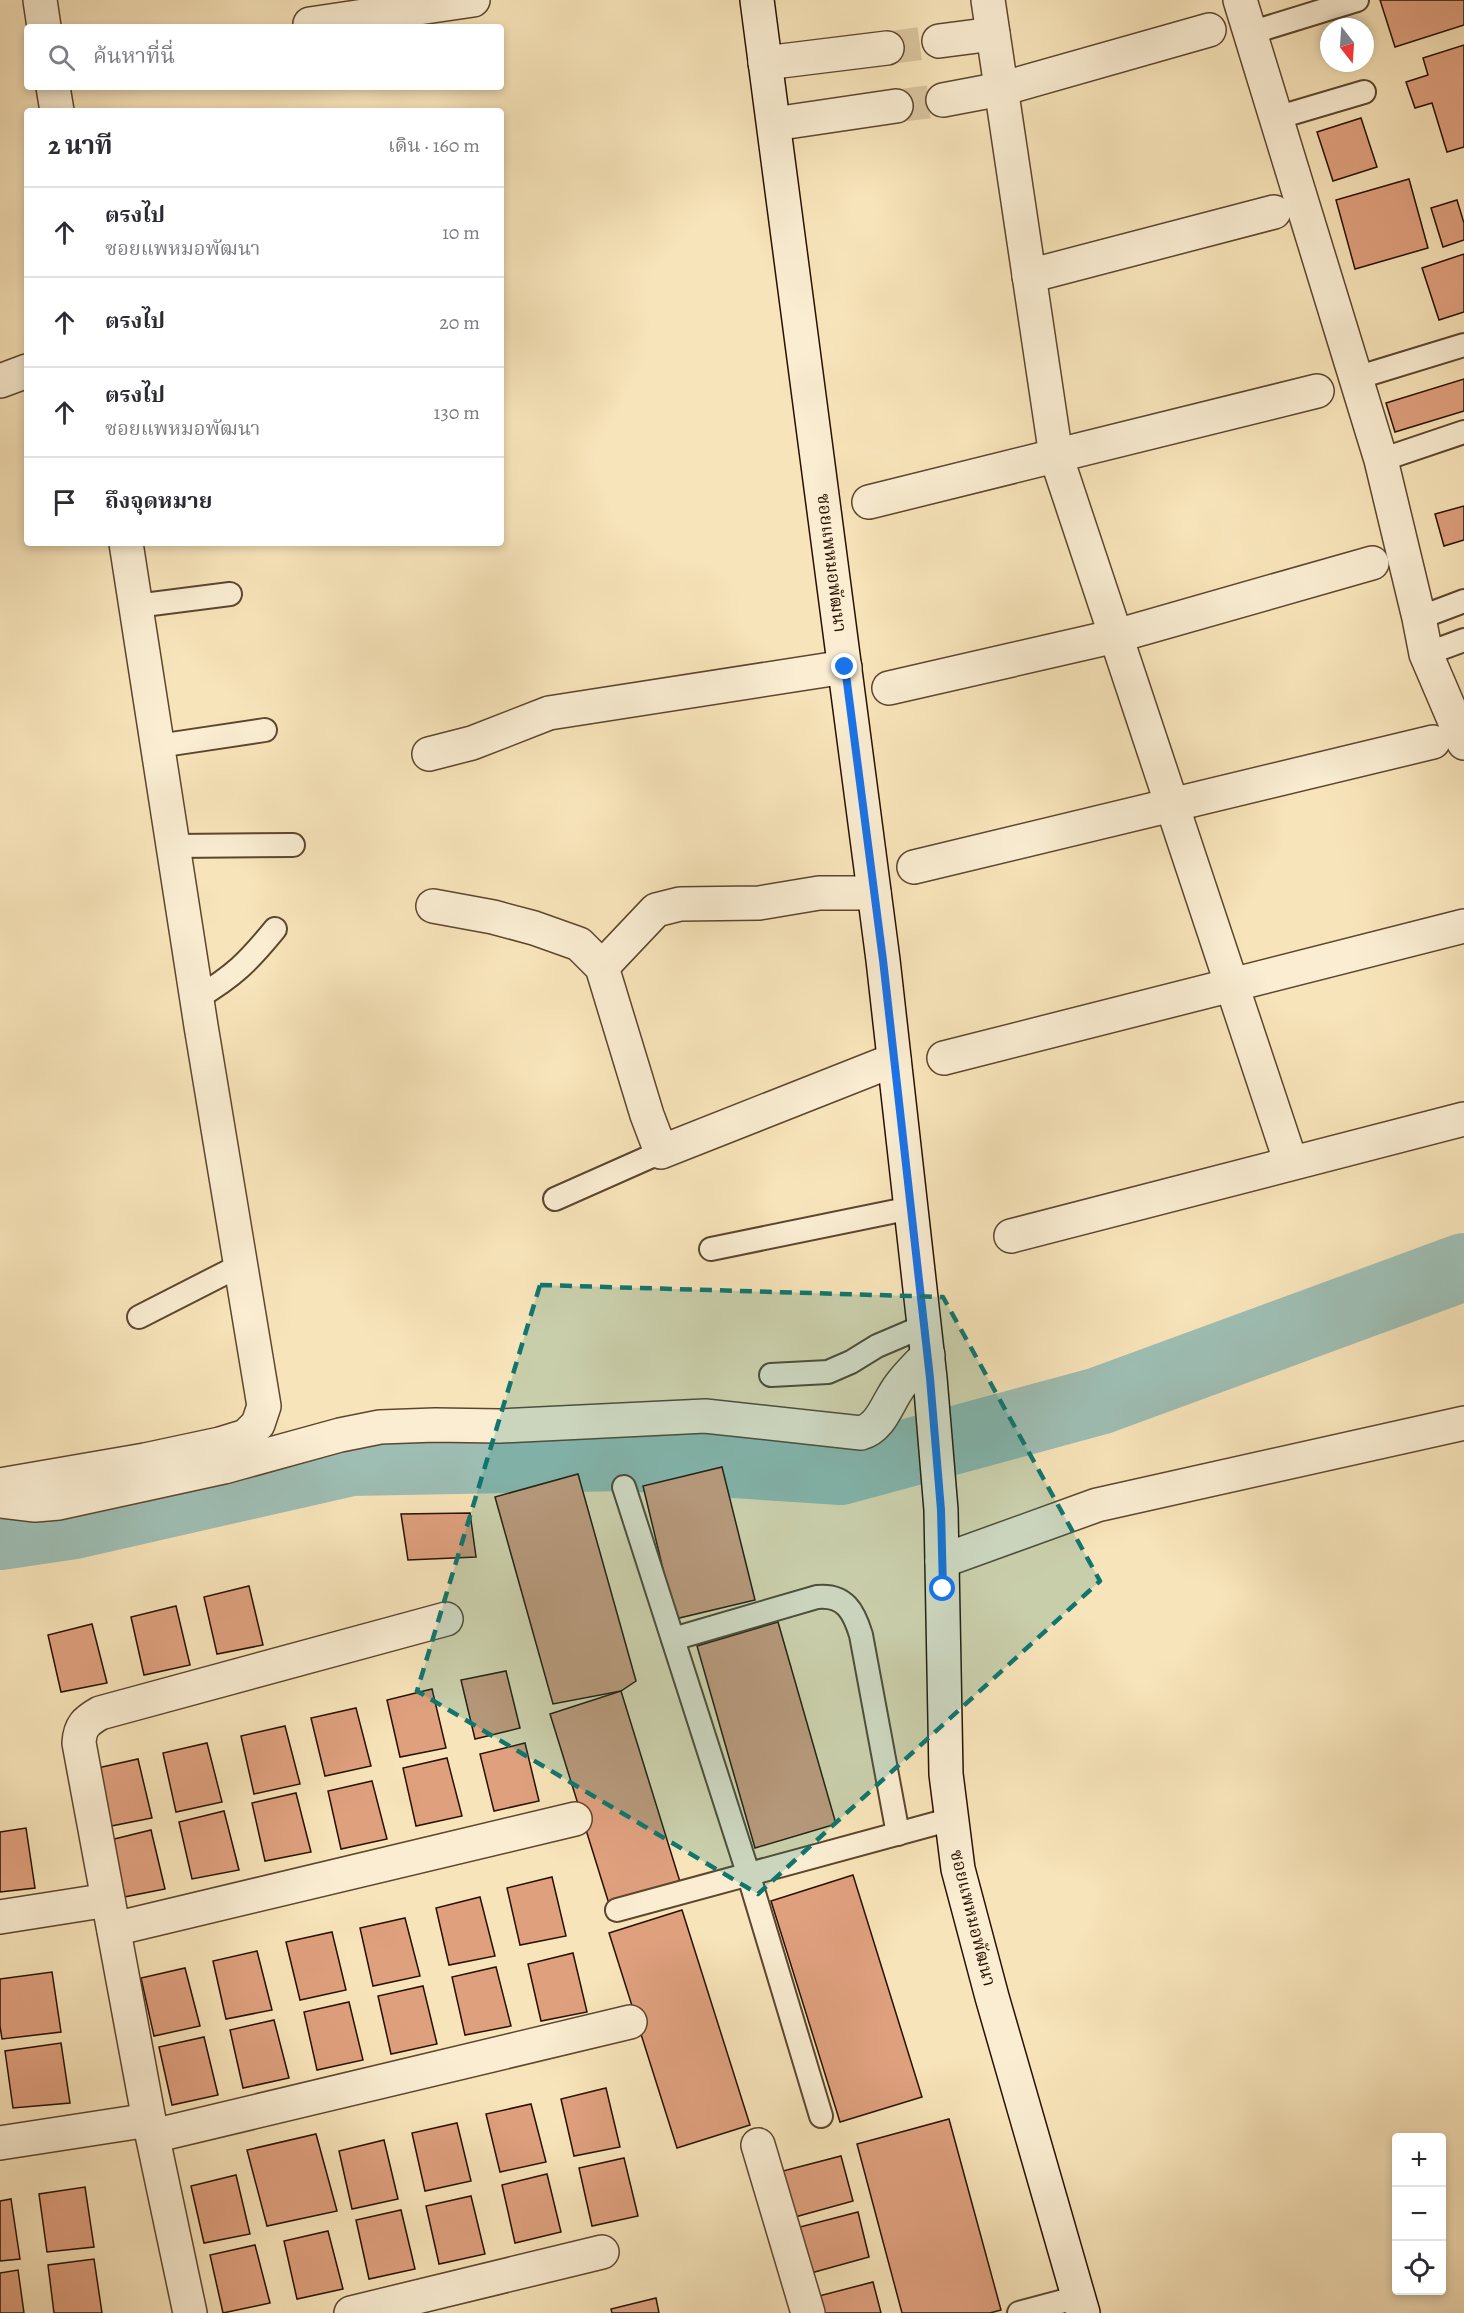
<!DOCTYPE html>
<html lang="th">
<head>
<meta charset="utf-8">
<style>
	body { margin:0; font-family:Alegreya,"Noto Serif Thai",serif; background:#f2f2f3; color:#2b2b33 }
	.controls { position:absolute; right:18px; bottom:18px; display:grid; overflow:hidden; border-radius:6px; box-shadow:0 3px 9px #0003 }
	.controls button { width:54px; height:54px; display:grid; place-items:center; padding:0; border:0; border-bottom:2px solid #e1e1e2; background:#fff; color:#2b2b33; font:30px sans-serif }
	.compass { position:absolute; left:1320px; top:18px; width:54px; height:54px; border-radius:50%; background:#fff; box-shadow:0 3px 9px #0003; rotate:163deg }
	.stop { position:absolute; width:18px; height:18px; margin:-14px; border:4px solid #1a73e8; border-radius:50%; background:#fff }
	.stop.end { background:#1a73e8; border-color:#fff; box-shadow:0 2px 6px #0008 }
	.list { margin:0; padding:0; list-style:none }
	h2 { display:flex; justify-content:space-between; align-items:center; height:78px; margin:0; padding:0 24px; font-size:26px }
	h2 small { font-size:20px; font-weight:400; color:#7c7c81 }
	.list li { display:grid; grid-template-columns:39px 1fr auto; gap:18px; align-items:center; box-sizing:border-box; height:90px; padding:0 24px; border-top:2px solid #e1e1e2 }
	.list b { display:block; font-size:22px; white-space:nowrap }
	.list p { margin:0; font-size:20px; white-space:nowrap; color:#7c7c81 }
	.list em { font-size:20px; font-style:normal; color:#7c7c81 }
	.icon { flex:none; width:33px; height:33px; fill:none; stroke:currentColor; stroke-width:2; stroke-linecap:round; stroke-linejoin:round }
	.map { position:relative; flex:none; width:1464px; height:2313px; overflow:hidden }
	.search { position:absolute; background:#fff; box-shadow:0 3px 9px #0003; left:24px; top:24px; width:480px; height:66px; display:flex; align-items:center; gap:15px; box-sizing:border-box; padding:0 21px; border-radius:6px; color:#7c7c81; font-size:22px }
	.panel { position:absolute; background:#fff; box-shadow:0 3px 9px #0003; left:24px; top:108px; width:480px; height:438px; border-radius:6px }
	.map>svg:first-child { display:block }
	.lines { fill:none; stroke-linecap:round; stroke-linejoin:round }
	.river { stroke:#9ebeb4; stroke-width:68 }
	.building { fill:#dfa07e; stroke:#281100; stroke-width:1.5 }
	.street-tunnel { stroke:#d9c49e; stroke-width:33; stroke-dasharray:33 16; stroke-linecap:butt }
	.lane-casing { stroke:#5c462e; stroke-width:26 }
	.street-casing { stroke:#5c462e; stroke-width:36 }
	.secondary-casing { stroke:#281100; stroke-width:36 }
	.lane { stroke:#faedd2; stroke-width:22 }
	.street { stroke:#faedd2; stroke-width:33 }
	.secondary { stroke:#faedd2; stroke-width:33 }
	.route { stroke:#1a73e8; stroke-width:8 }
	.marked { fill:#0f766e; fill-opacity:0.2; stroke:#0f766e; stroke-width:4.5; stroke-dasharray:12 8; stroke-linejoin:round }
	.labels { text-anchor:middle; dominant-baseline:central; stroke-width:6; stroke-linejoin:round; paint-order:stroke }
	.street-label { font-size:18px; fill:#281100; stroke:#faedd2 }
</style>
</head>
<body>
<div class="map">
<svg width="1464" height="2313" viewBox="0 0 1464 2313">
	<rect width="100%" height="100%" fill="#f8e4ba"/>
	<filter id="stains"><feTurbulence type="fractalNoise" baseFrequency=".00333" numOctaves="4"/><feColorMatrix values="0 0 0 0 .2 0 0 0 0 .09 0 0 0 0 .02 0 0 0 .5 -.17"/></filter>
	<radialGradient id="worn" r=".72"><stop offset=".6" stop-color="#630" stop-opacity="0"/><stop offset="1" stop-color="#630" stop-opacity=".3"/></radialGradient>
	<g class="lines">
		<path class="river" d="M0,1536L74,1525L351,1462L625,1457L841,1471L1099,1401L1464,1267"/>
	</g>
	<g class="building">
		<path d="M1380,0H1464V25L1395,47Z"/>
		<path d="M1464,45V147L1447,152L1432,103L1415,108L1406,82L1428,75L1423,58Z"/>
		<path d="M1361,118L1377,167L1333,181L1317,132Z"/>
		<path d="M1409,179L1428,248L1355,269L1336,200Z"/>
		<path d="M1457,200L1464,223V240L1443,247L1431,208Z"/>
		<path d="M1464,254V312L1439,320L1422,268Z"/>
		<path d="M1464,379V411L1395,432L1386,403Z"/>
		<path d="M1464,506V540L1444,546L1435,514Z"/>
		<path d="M722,1467L755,1600L675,1619L643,1486Z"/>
		<path d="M578,1474L636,1681L621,1691L553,1704L495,1497Z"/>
		<path d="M470,1513L476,1557L408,1560L401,1514Z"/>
		<path d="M249,1586L263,1645L217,1654L204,1597Z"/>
		<path d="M176,1606L190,1665L144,1675L131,1617Z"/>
		<path d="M778,1622L836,1824L755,1848L697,1646Z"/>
		<path d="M92,1624L107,1683L61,1692L48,1635Z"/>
		<path d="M506,1671L520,1728L475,1739L461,1680Z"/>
		<path d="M432,1689L446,1748L400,1757L387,1700Z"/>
		<path d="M621,1691L681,1885L610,1907L550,1714Z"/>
		<path d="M356,1708L371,1766L325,1776L311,1718Z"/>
		<path d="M285,1726L300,1784L254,1794L241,1736Z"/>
		<path d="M207,1743L222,1802L176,1812L163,1753Z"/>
		<path d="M525,1743L539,1801L494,1811L480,1754Z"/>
		<path d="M447,1758L462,1816L416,1826L403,1768Z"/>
		<path d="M138,1759L152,1818L106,1827L93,1769Z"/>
		<path d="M372,1781L387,1839L341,1849L328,1791Z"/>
		<path d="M296,1793L311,1852L265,1861L252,1803Z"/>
		<path d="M224,1811L239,1870L192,1879L179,1822Z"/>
		<path d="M26,1828L35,1888L0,1892V1832Z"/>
		<path d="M151,1830L165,1889L119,1898L106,1841Z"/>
		<path d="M853,1875L922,2097L840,2122L771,1901Z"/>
		<path d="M552,1877L566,1936L520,1945L507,1888Z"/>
		<path d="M480,1897L495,1956L449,1965L436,1908Z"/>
		<path d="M682,1910L750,2125L677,2148L609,1933Z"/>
		<path d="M405,1918L420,1976L373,1986L360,1928Z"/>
		<path d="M332,1932L346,1990L300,2000L286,1942Z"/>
		<path d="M257,1951L272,2010L226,2019L213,1961Z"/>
		<path d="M573,1953L587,2012L541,2021L528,1964Z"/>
		<path d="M496,1967L511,2026L465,2035L452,1977Z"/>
		<path d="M185,1968L200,2026L154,2036L141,1978Z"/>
		<path d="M52,1972L61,2032L2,2039L0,2026V1979Z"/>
		<path d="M423,1986L437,2044L391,2054L378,1996Z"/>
		<path d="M349,2002L363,2060L317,2070L304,2012Z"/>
		<path d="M274,2020L289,2078L243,2088L230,2030Z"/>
		<path d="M204,2037L218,2095L172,2105L159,2047Z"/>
		<path d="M61,2043L70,2103L13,2108L5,2051Z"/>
		<path d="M606,2088L620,2147L574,2156L561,2099Z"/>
		<path d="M531,2104L546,2162L500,2172L486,2114Z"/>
		<path d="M949,2119L1001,2310L990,2313H902L857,2144Z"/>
		<path d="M457,2123L471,2181L425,2191L412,2133Z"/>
		<path d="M316,2134L337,2211L267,2226L247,2150Z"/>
		<path d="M384,2140L398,2199L352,2209L339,2151Z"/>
		<path d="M841,2156L853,2201L795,2217L783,2171Z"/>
		<path d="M624,2158L638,2216L592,2226L579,2168Z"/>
		<path d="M547,2174L561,2232L515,2243L502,2185Z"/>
		<path d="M236,2175L250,2234L204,2243L191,2186Z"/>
		<path d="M85,2187L94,2247L47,2252L39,2194Z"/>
		<path d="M471,2196L485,2254L439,2264L426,2206Z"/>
		<path d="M11,2199L20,2259L0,2261V2201Z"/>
		<path d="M401,2210L415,2269L369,2279L356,2220Z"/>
		<path d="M858,2212L869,2257L811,2273L800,2227Z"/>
		<path d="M328,2231L343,2289L297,2299L284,2241Z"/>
		<path d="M255,2245L270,2303L223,2313L210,2255Z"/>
		<path d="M94,2259L102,2313H54L48,2265Z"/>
		<path d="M18,2270L24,2313H0V2273Z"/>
		<path d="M873,2282L881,2313H819L815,2297Z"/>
		<path d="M656,2298L659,2313H612L611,2309Z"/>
	</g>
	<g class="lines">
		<g class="street-tunnel">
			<path d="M887,48L939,41"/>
			<path d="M896,106L943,100"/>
		</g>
		<g class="lane-casing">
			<g id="lane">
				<path d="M1250,33L1357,0"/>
				<path d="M1276,118L1364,92"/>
				<path d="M1356,378L1464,345"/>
				<path d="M1381,460L1464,432"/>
				<path d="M136,606L230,594"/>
				<path d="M1419,618L1464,601"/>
				<path d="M1426,654L1464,640"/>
				<path d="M158,746L265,730"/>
				<path d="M174,846L293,845"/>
				<path d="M197,998C234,976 248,962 275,929"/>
				<path d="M555,1199L661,1152"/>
				<path d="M711,1249L911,1208"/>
				<path d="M139,1317L241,1265"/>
				<path d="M771,1375L828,1372L851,1362L877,1346L924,1326"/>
				<path d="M624,1487L748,1873L821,2116"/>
				<path d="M673,1639L817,1597C845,1594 854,1612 861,1635L898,1834"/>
				<path d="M617,1910L952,1819"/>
				<path d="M1019,2313L1079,2297"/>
			</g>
		</g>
		<g class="street-casing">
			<g id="street">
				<path d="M40,0L44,27"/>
				<path d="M988,0L1056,456L1291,1163"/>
				<path d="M1240,0L1381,460L1419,618L1426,654L1464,743"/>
				<path d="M310,24L473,0"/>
				<path d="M939,41L993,34"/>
				<path d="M765,63L887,48"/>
				<path d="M53,87L57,111"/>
				<path d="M943,100L1001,89L1209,30"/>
				<path d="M774,124L896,106"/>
				<path d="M1029,276L1274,212"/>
				<path d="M0,381L27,371"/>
				<path d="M869,502L1317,391"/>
				<path d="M889,688L1116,636L1372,563"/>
				<path d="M429,754L472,743L549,713L845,667"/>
				<path d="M914,867L1433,742"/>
				<path d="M433,906L493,917L534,928L579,944L602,967L647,1115L661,1152L894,1060"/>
				<path d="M602,967L656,910L680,904L759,903L819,893H874"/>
				<path d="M944,1058L1464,926"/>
				<path d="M1011,1236L1464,1119"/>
				<path d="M0,1485L145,1460L220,1444L246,1436L258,1424L264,1406L201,1026L126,543"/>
				<path d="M0,1501L35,1505L59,1503L224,1467L340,1435L380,1427L435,1425L500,1426L705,1416L861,1433C883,1427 888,1399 902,1383C910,1373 919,1364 928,1355"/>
				<path d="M942,1561L1097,1505L1464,1423"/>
				<path d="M0,1917L108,1900"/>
				<path d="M114,1929L575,1819"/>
				<path d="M153,2136L630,2022"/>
				<path d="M0,2143L149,2120"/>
				<path d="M758,2145L808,2313"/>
				<path d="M190,2313L149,2120L79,1743C80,1726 86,1721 100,1713L446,1619"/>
				<path d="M351,2313L602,2252"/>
			</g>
		</g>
		<g class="secondary-casing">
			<path id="secondary" d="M757,0L883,960L930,1378L941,1510L946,1774L958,1869L992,1997L1083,2313"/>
		</g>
		<use href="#lane" class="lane"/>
		<use href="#street" class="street"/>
		<use href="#secondary" class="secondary"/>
	</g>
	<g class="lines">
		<path class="route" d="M845,667L883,960L930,1378L941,1510L943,1589"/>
	</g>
	<path class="marked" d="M540,1285L943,1297L1100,1581L758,1894L417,1691Z"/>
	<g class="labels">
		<g class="street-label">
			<text transform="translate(832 563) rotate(83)">ซอยแพหมอพัฒนา</text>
			<text transform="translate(973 1918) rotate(76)">ซอยแพหมอพัฒนา</text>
		</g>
	</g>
	<rect width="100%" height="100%" filter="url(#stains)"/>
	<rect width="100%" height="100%" fill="url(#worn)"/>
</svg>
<div class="controls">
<button>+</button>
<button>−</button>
<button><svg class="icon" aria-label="locate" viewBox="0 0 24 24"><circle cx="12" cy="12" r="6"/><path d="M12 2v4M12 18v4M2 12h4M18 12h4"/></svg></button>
</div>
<svg class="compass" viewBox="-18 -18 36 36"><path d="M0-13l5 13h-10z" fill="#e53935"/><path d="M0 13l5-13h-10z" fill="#7c7c81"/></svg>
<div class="stop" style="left:943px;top:1589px"></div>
<div class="stop end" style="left:845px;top:667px"></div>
<div class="search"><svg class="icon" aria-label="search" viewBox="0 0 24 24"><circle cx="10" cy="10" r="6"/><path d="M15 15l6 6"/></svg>ค้นหาที่นี่</div>
<section class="panel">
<h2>2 นาที<small>เดิน · 160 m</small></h2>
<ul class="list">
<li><svg class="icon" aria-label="ahead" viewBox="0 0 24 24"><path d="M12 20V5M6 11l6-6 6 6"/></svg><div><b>ตรงไป</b><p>ซอยแพหมอพัฒนา</p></div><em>10 m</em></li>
<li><svg class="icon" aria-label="ahead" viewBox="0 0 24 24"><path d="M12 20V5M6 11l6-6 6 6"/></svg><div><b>ตรงไป</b></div><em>20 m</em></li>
<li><svg class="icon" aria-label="ahead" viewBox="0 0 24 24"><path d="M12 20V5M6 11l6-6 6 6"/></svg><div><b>ตรงไป</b><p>ซอยแพหมอพัฒนา</p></div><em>130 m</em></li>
<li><svg class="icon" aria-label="arrive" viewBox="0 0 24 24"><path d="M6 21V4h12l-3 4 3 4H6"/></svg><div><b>ถึงจุดหมาย</b></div></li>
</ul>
</section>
</div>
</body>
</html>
